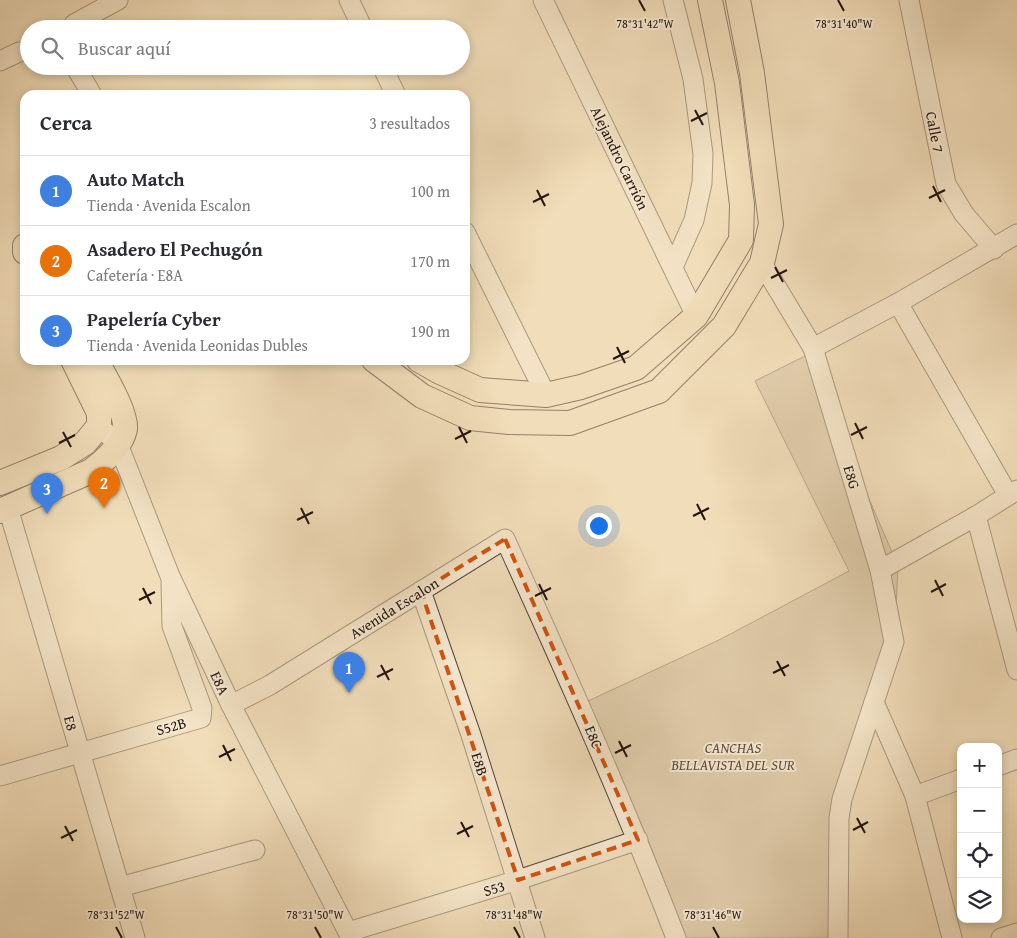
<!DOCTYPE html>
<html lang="es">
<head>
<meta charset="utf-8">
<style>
	body { margin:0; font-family:"Gentium Book Plus",serif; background:#f7f7f7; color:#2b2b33 }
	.controls { position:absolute; right:15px; bottom:15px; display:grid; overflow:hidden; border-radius:10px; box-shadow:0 2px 8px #0003 }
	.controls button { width:45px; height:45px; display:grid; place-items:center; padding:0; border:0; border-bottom:1px solid #e1e1e2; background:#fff; color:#2b2b33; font:25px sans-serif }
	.you { position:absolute; left:598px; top:525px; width:18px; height:18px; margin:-12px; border:4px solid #fff; border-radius:50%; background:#1a73e8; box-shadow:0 0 0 8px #1a73e833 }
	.badge { display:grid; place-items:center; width:32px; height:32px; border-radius:50%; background:#ea580c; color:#fff; font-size:16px; font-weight:700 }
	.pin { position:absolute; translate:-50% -41px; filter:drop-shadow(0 1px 2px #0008) }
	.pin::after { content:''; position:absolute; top:26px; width:18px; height:15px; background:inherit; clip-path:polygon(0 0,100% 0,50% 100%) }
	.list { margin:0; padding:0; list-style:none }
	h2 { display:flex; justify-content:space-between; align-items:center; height:65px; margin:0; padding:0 20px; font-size:21px }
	h2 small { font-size:16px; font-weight:400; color:#7c7c81 }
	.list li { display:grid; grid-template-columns:32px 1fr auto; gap:15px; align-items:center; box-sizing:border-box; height:70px; padding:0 20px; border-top:1px solid #e1e1e2 }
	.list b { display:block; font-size:19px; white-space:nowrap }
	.list p { margin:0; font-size:16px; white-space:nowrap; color:#7c7c81 }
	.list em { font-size:16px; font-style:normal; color:#7c7c81 }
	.icon { flex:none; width:28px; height:28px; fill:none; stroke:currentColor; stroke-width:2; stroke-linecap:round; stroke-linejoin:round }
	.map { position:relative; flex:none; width:1017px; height:938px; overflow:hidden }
	.search { position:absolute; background:#fff; box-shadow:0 2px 8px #0003; left:20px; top:20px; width:450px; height:55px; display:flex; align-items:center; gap:12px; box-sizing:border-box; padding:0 18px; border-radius:28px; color:#7c7c81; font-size:19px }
	.panel { position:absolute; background:#fff; box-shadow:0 2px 8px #0003; left:20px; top:90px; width:450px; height:275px; border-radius:15px }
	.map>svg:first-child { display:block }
	.green { fill:#cebb9c; stroke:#786754 }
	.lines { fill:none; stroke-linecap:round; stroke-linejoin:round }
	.minor-casing { stroke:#554637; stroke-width:21 }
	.major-casing { stroke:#21130c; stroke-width:26 }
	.minor { stroke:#f6e9d2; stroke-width:19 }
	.major { stroke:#f1ddb9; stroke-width:24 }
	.marked { fill:none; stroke:#d4520c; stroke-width:4; stroke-dasharray:10 6; stroke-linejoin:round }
	.ticks { fill:none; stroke:#21130c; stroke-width:2 }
	.labels { text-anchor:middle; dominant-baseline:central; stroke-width:4; stroke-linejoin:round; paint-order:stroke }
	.street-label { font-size:15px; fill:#21130c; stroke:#f6e9d2 }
	.park-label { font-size:15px; font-style:italic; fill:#5e4e3e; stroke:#f6e9d2 }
	.ticks-label { font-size:12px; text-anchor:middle; fill:#21130c; stroke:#f6e9d2; stroke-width:4; stroke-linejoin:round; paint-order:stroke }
</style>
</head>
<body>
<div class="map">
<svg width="1017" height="938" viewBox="0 0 1017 938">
	<rect width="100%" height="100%" fill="#f1ddb9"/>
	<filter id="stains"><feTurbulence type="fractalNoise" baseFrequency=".004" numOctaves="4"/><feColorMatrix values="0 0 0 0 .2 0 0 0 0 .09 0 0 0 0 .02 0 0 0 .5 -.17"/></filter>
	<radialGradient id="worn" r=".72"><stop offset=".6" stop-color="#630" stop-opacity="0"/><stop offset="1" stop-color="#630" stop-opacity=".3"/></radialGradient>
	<path class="green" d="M807,355L898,566L895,629L834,804V938H686L646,835L586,702L721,639L849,571L755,381Z"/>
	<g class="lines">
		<g class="minor-casing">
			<g id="minor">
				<path d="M349,0L363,29"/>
				<path d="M543,0L696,316"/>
				<path d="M673,0L693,79L703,154L702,183L694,220L673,267"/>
				<path d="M909,0L946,184L964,214L994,249"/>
				<path d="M72,29L74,24L118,0"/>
				<path d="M0,61L19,52"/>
				<path d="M75,66L92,95"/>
				<path d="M382,66L396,95"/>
				<path d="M465,232L546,395"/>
				<path d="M762,263L813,348L880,570L894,642L842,799L839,818L838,938"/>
				<path d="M898,303L1008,495"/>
				<path d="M813,348L898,303L1017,234"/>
				<path d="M99,426L118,444L170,576L231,705L351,938"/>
				<path d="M8,508L135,938"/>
				<path d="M976,516L1017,670"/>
				<path d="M880,570L976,516L1017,490"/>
				<path d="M421,591L471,735L535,938"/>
				<path d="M874,702L915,796L952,938"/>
				<path d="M231,705L270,685L505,539C565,671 624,803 676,938"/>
				<path d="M998,766L1017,759"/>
				<path d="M0,776L201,718L202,708L172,626L171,583"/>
				<path d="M915,796L961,779"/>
				<path d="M120,887L255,850"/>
				<path d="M348,932L518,880L638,840"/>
				<path d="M1001,938L1017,933"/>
			</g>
		</g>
		<g class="major-casing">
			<g id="major">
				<path d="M25,246V252"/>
				<path d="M374,360L422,396L470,418L509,422L570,423L659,391L724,326L762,263L771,224L752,73L738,0"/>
				<path d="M419,360L440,372L480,390L546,395L581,387L636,368L696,316L741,240L742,205L727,83L710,0"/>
				<path d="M0,483L61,458L85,443L99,426V413L73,360"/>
				<path d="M0,511L91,471C104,461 122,446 125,429C127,413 104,375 96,360"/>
			</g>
		</g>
		<use href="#minor" class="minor"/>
		<use href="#major" class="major"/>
	</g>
	<path d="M0 0H1017V938H0ZM505,539L638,840L518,880L421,591Z" fill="#f1ddb9" fill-opacity=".55" fill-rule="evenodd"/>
	<path class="marked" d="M505,539L638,840L518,880L421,591Z"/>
	<path class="ticks" d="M639,0L645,11M838,0L844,11M695,110L703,125M691,121L707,113M933,186L941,202M537,190L545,206M929,198L945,190M533,202L549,194M775,267L783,282M771,278L787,270M617,347L625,363M613,359L629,351M855,423L863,439M459,427L467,443M63,432L71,447M851,435L867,427M455,439L471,431M59,443L75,435M697,504L705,520M301,508L309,524M693,516L709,508M297,520L313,512M935,580L943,596M539,584L547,600M143,588L151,604M931,592L946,584M535,596L551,588M139,600L155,592M777,661L785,676M381,665L389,680M773,673L789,665M377,677L393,669M619,741L627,757M223,745L231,761M615,753L631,745M219,757L235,749M857,818L865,833M461,822L469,837M65,826L73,841M853,830L868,822M457,834L473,826M61,838L77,830M116,927L122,938M315,927L321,938M514,927L520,938M713,927L719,938"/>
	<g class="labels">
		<g class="street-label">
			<text transform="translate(935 132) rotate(79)">Calle 7</text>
			<text transform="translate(620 158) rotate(64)">Alejandro Carrión</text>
			<text transform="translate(852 477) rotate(73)">E8G</text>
			<text transform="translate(394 608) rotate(-32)">Avenida Escalon</text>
			<text transform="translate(220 683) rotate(65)">E8A</text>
			<text transform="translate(71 723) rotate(74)">E8</text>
			<text transform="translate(171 726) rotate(-16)">S52B</text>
			<text transform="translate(594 737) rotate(67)">E8C</text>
			<text transform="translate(480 764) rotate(72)">E8B</text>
			<text transform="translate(494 888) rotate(-17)">S53</text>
		</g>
		<g class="park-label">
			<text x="733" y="747">CANCHAS<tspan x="733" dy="17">BELLAVISTA DEL SUR</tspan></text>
		</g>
	</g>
	<g class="ticks-label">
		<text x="645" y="28">78°31'42"W</text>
		<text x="844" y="28">78°31'40"W</text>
		<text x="116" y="919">78°31'52"W</text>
		<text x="315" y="919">78°31'50"W</text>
		<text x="514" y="919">78°31'48"W</text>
		<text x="713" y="919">78°31'46"W</text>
	</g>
	<rect width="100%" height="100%" filter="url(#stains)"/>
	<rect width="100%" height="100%" fill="url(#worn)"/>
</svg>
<div class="controls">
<button>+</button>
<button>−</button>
<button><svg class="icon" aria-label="locate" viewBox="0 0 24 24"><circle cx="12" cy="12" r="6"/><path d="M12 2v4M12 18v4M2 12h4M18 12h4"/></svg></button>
<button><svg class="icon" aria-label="layers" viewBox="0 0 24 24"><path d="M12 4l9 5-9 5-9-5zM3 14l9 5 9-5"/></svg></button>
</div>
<div class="you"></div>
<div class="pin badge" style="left:349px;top:693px;background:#3f7fe0">1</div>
<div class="pin badge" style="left:104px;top:508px;background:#e8710a">2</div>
<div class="pin badge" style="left:47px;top:514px;background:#3f7fe0">3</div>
<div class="search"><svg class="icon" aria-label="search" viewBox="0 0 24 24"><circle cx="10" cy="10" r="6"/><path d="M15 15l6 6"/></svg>Buscar aquí</div>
<section class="panel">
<h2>Cerca<small>3 resultados</small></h2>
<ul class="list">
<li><span class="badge" style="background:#3f7fe0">1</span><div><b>Auto Match</b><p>Tienda · Avenida Escalon</p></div><em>100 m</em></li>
<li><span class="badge" style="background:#e8710a">2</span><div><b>Asadero El Pechugón</b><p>Cafetería · E8A</p></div><em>170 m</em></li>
<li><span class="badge" style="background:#3f7fe0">3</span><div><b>Papelería Cyber</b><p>Tienda · Avenida Leonidas Dubles</p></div><em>190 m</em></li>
</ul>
</section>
</div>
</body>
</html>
